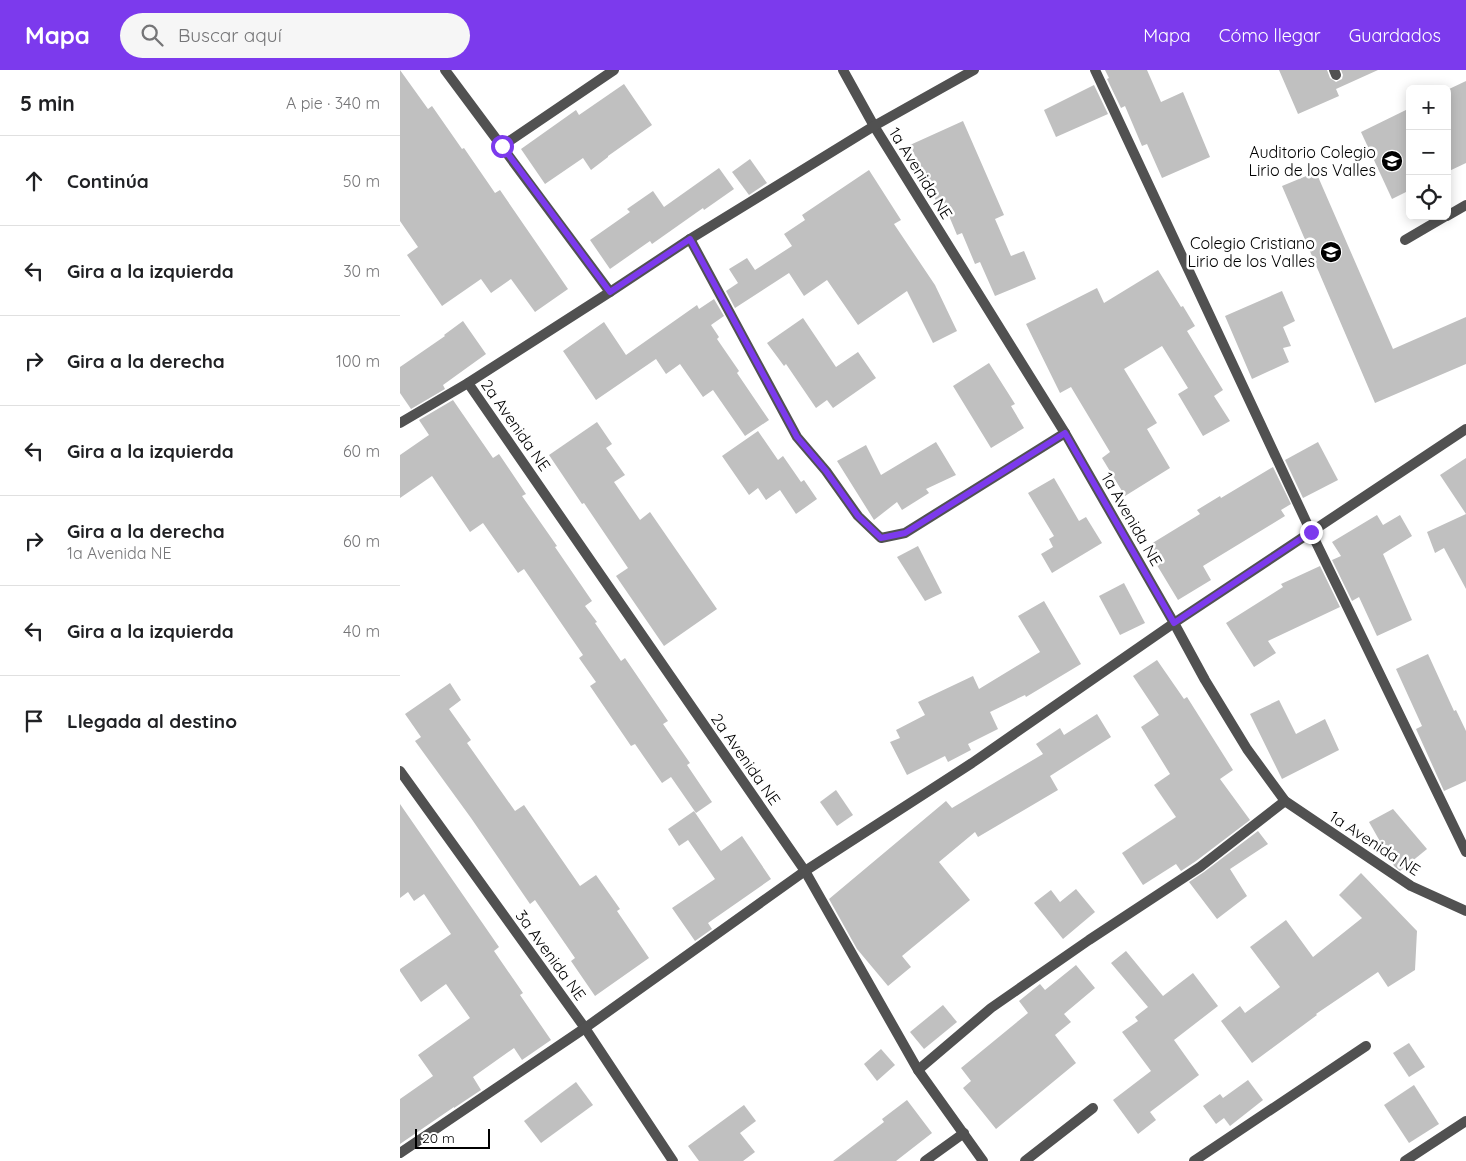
<!DOCTYPE html>
<html lang="es">
<head>
<meta charset="utf-8">
<style>
	body { margin:0; font-family:Quicksand,sans-serif; background:#f6f6f6; color:#202124 }
	.controls { position:absolute; right:15px; top:15px; display:grid; overflow:hidden; border-radius:8px; box-shadow:0 2px 12px #0003 }
	.controls button { width:45px; height:45px; display:grid; place-items:center; padding:0; border:0; border-bottom:1px solid #e0e0e0; background:#fff; color:#202124; font:25px sans-serif }
	.scale { position:absolute; left:15px; bottom:12px; width:75px; box-sizing:border-box; padding-left:5px; border:2px solid #000; border-top:0; font-size:14px; line-height:18px; white-space:nowrap; color:#000; -webkit-text-stroke:4px #fff; paint-order:stroke }
	.stop { position:absolute; width:15px; height:15px; margin:-11px; border:4px solid #7c3aed; border-radius:50%; background:#fff }
	.stop.end { background:#7c3aed; border-color:#fff; box-shadow:0 1px 5px #0008 }
	.list { margin:0; padding:0; list-style:none }
	h2 { display:flex; justify-content:space-between; align-items:center; height:65px; margin:0; padding:0 20px; font-size:21px }
	h2 small { font-size:16px; font-weight:400; color:#757577 }
	.list li { display:grid; grid-template-columns:32px 1fr auto; gap:15px; align-items:center; box-sizing:border-box; height:90px; padding:0 20px; border-top:1px solid #e0e0e0 }
	.list b { display:block; font-size:19px; white-space:nowrap }
	.list p { margin:0; font-size:16px; white-space:nowrap; color:#757577 }
	.list em { font-size:16px; font-style:normal; color:#757577 }
	.icon { flex:none; width:28px; height:28px; fill:none; stroke:currentColor; stroke-width:2; stroke-linecap:round; stroke-linejoin:round }
	.map { position:relative; flex:none; width:1066px; height:1091px; overflow:hidden }
	header { display:flex; align-items:center; gap:30px; box-sizing:border-box; height:70px; padding:0 25px; background:#7c3aed; color:#fff }
	header strong { font-size:24px }
	nav { display:flex; gap:28px; margin-inline-start:auto; font-size:18px }
	.search { width:350px; height:45px; background:#f6f6f6; display:flex; align-items:center; gap:12px; box-sizing:border-box; padding:0 18px; border-radius:28px; color:#757577; font-size:19px }
	main { display:flex }
	aside { flex:1; background:#fff }
	.map>svg:first-child { display:block }
	.building { fill:#c0c0c0 }
	.lines { fill:none; stroke-linecap:round; stroke-linejoin:round }
	.service { stroke:#515151; stroke-width:10 }
	.minor { stroke:#515151; stroke-width:10 }
	.route { stroke:#7c3aed; stroke-width:6 }
	.labels { text-anchor:middle; dominant-baseline:central; stroke-width:5; stroke-linejoin:round; paint-order:stroke }
	.poi-label { font-size:16px; fill:#000; stroke:#fff; text-anchor:end }
	.street-label { font-size:16px; fill:#000; stroke:#fff }
</style>
</head>
<body>
<header>
<strong>Mapa</strong>
<div class="search"><svg class="icon" aria-label="search" viewBox="0 0 24 24"><circle cx="10" cy="10" r="6"/><path d="M15 15l6 6"/></svg>Buscar aquí</div>
<nav><a>Mapa</a><a>Cómo llegar</a><a>Guardados</a></nav>
</header>
<main>
<aside>
<h2>5 min<small>A pie · 340 m</small></h2>
<ul class="list">
<li><svg class="icon" aria-label="ahead" viewBox="0 0 24 24"><path d="M12 20V5M6 11l6-6 6 6"/></svg><div><b>Continúa</b></div><em>50 m</em></li>
<li><svg class="icon" aria-label="left" viewBox="0 0 24 24"><path d="M17 20v-9H6M10 6l-5 5 5 5"/></svg><div><b>Gira a la izquierda</b></div><em>30 m</em></li>
<li><svg class="icon" aria-label="right" viewBox="0 0 24 24"><path d="M7 20v-9h11M14 6l5 5-5 5"/></svg><div><b>Gira a la derecha</b></div><em>100 m</em></li>
<li><svg class="icon" aria-label="left" viewBox="0 0 24 24"><path d="M17 20v-9H6M10 6l-5 5 5 5"/></svg><div><b>Gira a la izquierda</b></div><em>60 m</em></li>
<li><svg class="icon" aria-label="right" viewBox="0 0 24 24"><path d="M7 20v-9h11M14 6l5 5-5 5"/></svg><div><b>Gira a la derecha</b><p>1a Avenida NE</p></div><em>60 m</em></li>
<li><svg class="icon" aria-label="left" viewBox="0 0 24 24"><path d="M17 20v-9H6M10 6l-5 5 5 5"/></svg><div><b>Gira a la izquierda</b></div><em>40 m</em></li>
<li><svg class="icon" aria-label="arrive" viewBox="0 0 24 24"><path d="M6 21V4h12l-3 4 3 4H6"/></svg><div><b>Llegada al destino</b></div></li>
</ul>
</aside>
<div class="map">
<svg width="1066" height="1091" viewBox="0 0 1066 1091">
	<rect width="100%" height="100%" fill="#fff"/>
	<g class="building">
		<path d="M0,0L28,39L32,36L62,79L64,78L95,123L100,120L168,219L135,242L111,209L91,223L81,209L42,236L7,185L18,177L0,151Z"/>
		<path d="M705,0H747L761,32L783,22L810,87L762,108L747,74L742,76L725,36L721,38L707,9L709,8Z"/>
		<path d="M879,0H927L930,8L936,12L942,9L943,5L941,0H978L936,19L939,26L898,44Z"/>
		<path d="M1066,11V93L1047,102V20Z"/>
		<path d="M224,14L252,55L208,86V87L191,100L183,88L145,114L121,79L176,40L179,45Z"/>
		<path d="M694,15L708,44L656,67L644,40Z"/>
		<path d="M1010,38V120L992,129L961,62Z"/>
		<path d="M563,51L604,145L595,149L611,186L624,181L636,209L595,226L580,192L575,194L562,163L557,165L544,134L539,137L510,75Z"/>
		<path d="M350,89L367,113L349,125L332,102Z"/>
		<path d="M319,98L334,119L304,140L303,138L252,174L250,171L210,199L190,170L230,142L227,139L253,121L264,137Z"/>
		<path d="M469,100L501,150L494,154L535,215L557,261L533,273L507,221L458,255L427,210L404,226L389,203L335,238L326,221L338,213L329,199L347,188L355,200L392,176L384,164L405,150L402,145Z"/>
		<path d="M916,102L993,279L1066,247V294L975,333L882,116Z"/>
		<path d="M758,200L781,237L783,236L795,256L787,261L823,320L814,326L830,351L803,366L778,324L788,318L762,276L724,299L757,353L747,359L770,398L725,426L702,388L710,382L671,317L660,323L626,254L697,218L704,233Z"/>
		<path d="M882,221L895,251L883,257L891,276L883,278L889,292L852,309L825,246Z"/>
		<path d="M314,229L324,246L311,255L319,267L317,269L339,301L337,303L369,350L345,366L313,320L303,327L280,294L266,304L256,289L196,330L163,281L204,252L226,285L297,235L299,239Z"/>
		<path d="M403,248L436,297L458,282L476,308L433,338L427,330L416,338L386,294L384,296L367,273Z"/>
		<path d="M63,251L86,284L43,315L45,319L11,339L0,323V297L45,266L44,265Z"/>
		<path d="M589,293L615,334L611,336L624,358L591,378L553,316Z"/>
		<path d="M53,330L93,388L99,384L126,424L122,426L157,476L155,477L192,531L185,536L197,552L195,553L221,591L225,588L268,651L263,654L290,693L287,695L312,732L296,743L271,707L262,713L235,674L231,676L190,616L196,612L179,588L183,585L124,499L118,503L83,453L70,462L32,406L0,428V385L29,365L19,350Z"/>
		<path d="M197,352L212,374L206,378L225,405L214,412L240,450L250,442L317,539L264,576L216,506L228,498L184,433L182,434L149,385Z"/>
		<path d="M358,361L378,390L383,386L401,412L404,410L417,429L396,444L380,420L366,430L358,418L349,425L322,386Z"/>
		<path d="M536,372L556,405L526,419L529,423L502,440L497,432L474,450L437,391L466,375L481,405Z"/>
		<path d="M918,372L938,410L903,428L885,390Z"/>
		<path d="M1066,388V519L1044,478L1035,483L1027,462L1066,444L1040,405Z"/>
		<path d="M873,397L891,434L881,440L885,446L803,496L811,510L778,530L746,477L800,444L797,440L820,426L821,428Z"/>
		<path d="M654,408L679,451L686,447L702,473L652,503L641,484L653,477L649,469L654,466L628,423Z"/>
		<path d="M977,445L983,455L1000,445L1012,466L983,484L1012,550L977,566L959,527L952,531L932,490L941,486L932,472Z"/>
		<path d="M518,476L542,523L525,531L497,487Z"/>
		<path d="M920,496L940,537L868,571L876,583L854,597L826,553L883,517L881,514Z"/>
		<path d="M724,513L745,553L720,565L699,526Z"/>
		<path d="M644,531L681,594L626,627L625,625L590,642L598,659L568,674L571,680L548,692L545,686L507,705L490,672L500,668L496,660L525,645L518,632L573,606L579,619L640,582L618,546Z"/>
		<path d="M1028,584L1054,641L1056,640L1066,661V711L1044,721L1016,659L1022,656L996,599Z"/>
		<path d="M757,590L784,629L787,627L833,700L820,709L850,750L796,791L781,801L776,794L743,815L722,783L776,747L754,715L770,704L741,657L759,645L733,606Z"/>
		<path d="M50,613L61,630L49,639L71,670L67,673L115,741L124,735L180,816L196,805L220,839L217,841L249,888L195,926L171,891L175,888L135,830L130,834L71,748L15,671L21,667L5,644Z"/>
		<path d="M879,630L896,664L925,649L939,680L882,709L850,644Z"/>
		<path d="M697,644L711,667L650,706L658,720L578,767L575,762L539,792L570,830L502,886L511,897L488,916L457,879L429,829L546,731L552,738L643,684L636,674L660,658L664,665Z"/>
		<path d="M436,720L453,745L437,756L420,732Z"/>
		<path d="M0,734L99,877L94,881L123,923L120,925L151,970L122,990L114,978L73,1007L81,1020L54,1038V1037L0,1074V1029L33,1006L18,985L70,948L46,914L21,932L0,901V899L51,864L24,824L14,831L8,822L0,828Z"/>
		<path d="M993,739L1027,779L1000,801L994,796L969,752Z"/>
		<path d="M294,741L321,781L342,766L371,809L308,853L312,859L295,871L272,838L315,809L288,770L279,776L268,759Z"/>
		<path d="M858,761L868,774L830,799L847,826L817,849L789,812L804,802Z"/>
		<path d="M961,803L1017,861L1015,900L988,917L978,902L916,944L917,945L852,993L821,951L840,936L845,943L880,917L850,877L886,850L913,887L962,848L939,825Z"/>
		<path d="M676,819L695,842L663,869L634,833L651,820L660,832Z"/>
		<path d="M726,881L763,926L793,903L818,936L774,970L799,1005L750,1042L756,1050L738,1064L713,1030L751,1001L722,962L738,951L735,947L748,937L711,893Z"/>
		<path d="M676,895L695,918L664,944L671,952L655,965L676,993L596,1059L563,1018L571,1011L561,998L628,943L619,931L640,914L645,920Z"/>
		<path d="M543,935L557,952L524,979L510,962Z"/>
		<path d="M1009,973L1025,997L1009,1007L993,983Z"/>
		<path d="M481,979L495,995L477,1011L464,994Z"/>
		<path d="M848,1010L863,1030L830,1056L824,1048L816,1054L803,1036L820,1024L823,1028Z"/>
		<path d="M176,1012L193,1035L141,1073L124,1051Z"/>
		<path d="M1014,1015L1039,1054L1009,1073L984,1035Z"/>
		<path d="M507,1030L532,1063L496,1091H433L484,1052L482,1049Z"/>
		<path d="M344,1035L356,1051L340,1063L355,1082L343,1091H299L288,1076Z"/>
	</g>
	<g class="lines">
		<g class="service">
			<path d="M1047,146L1066,135"/>
			<path d="M1005,170L1046,146"/>
		</g>
		<g class="minor">
			<path d="M45,0L210,222"/>
			<path d="M443,0L474,56L665,363L774,553L805,610L847,679L885,731L1011,816L1066,841"/>
			<path d="M695,0L911,462L1066,782"/>
			<path d="M934,0L936,5"/>
			<path d="M102,76L214,0"/>
			<path d="M290,169L397,367L426,401L458,446L481,468L505,463L665,363"/>
			<path d="M68,313L405,801L518,1000L583,1091"/>
			<path d="M0,353L68,313L210,222L290,169L474,56L574,0"/>
			<path d="M0,701L185,958L273,1091"/>
			<path d="M518,1000L591,938L689,870L800,797L885,731"/>
			<path d="M0,1083L185,958L405,801L572,693L774,553L1066,359"/>
			<path d="M525,1091L564,1063"/>
			<path d="M625,1091L693,1038"/>
			<path d="M794,1091L966,976"/>
			<path d="M1005,1091L1066,1051"/>
		</g>
	</g>
	<g class="lines">
		<path class="route" d="M102,76L210,222L290,169L397,367L426,401L458,446L481,468L505,463L665,363L774,553L911,462"/>
	</g>
	<defs>
		<g id="school-disc" transform="scale(1.125)"><circle r="9.5" fill="#000" stroke="#fff"/><path d="M0-5L7-2L0 1L-7-2ZM-4 1L0 2.5L4 1V4Q0 6-4 4Z" fill="#fff"/></g>
	</defs>
	<g fill-rule="evenodd">
		<use href="#school-disc" x="992" y="91"/>
		<use href="#school-disc" x="931" y="182"/>
	</g>
	<g class="labels">
		<g class="poi-label">
			<text x="976" y="82">Auditorio Colegio<tspan x="976" dy="18">Lirio de los Valles</tspan></text>
			<text x="915" y="173">Colegio Cristiano<tspan x="915" dy="18">Lirio de los Valles</tspan></text>
		</g>
		<g class="street-label">
			<text transform="translate(521 103) rotate(58)">1a Avenida NE</text>
			<text transform="translate(116 355) rotate(55)">2a Avenida NE</text>
			<text transform="translate(732 449) rotate(60)">1a Avenida NE</text>
			<text transform="translate(346 689) rotate(55)">2a Avenida NE</text>
			<text transform="translate(975 773) rotate(33)">1a Avenida NE</text>
			<text transform="translate(151 885) rotate(54)">3a Avenida NE</text>
		</g>
	</g>
</svg>
<div class="controls">
<button>+</button>
<button>−</button>
<button><svg class="icon" aria-label="locate" viewBox="0 0 24 24"><circle cx="12" cy="12" r="6"/><path d="M12 2v4M12 18v4M2 12h4M18 12h4"/></svg></button>
</div>
<div class="scale">20 m</div>
<div class="stop" style="left:102px;top:76px"></div>
<div class="stop end" style="left:911px;top:462px"></div>
</div>
</main>
</body>
</html>
